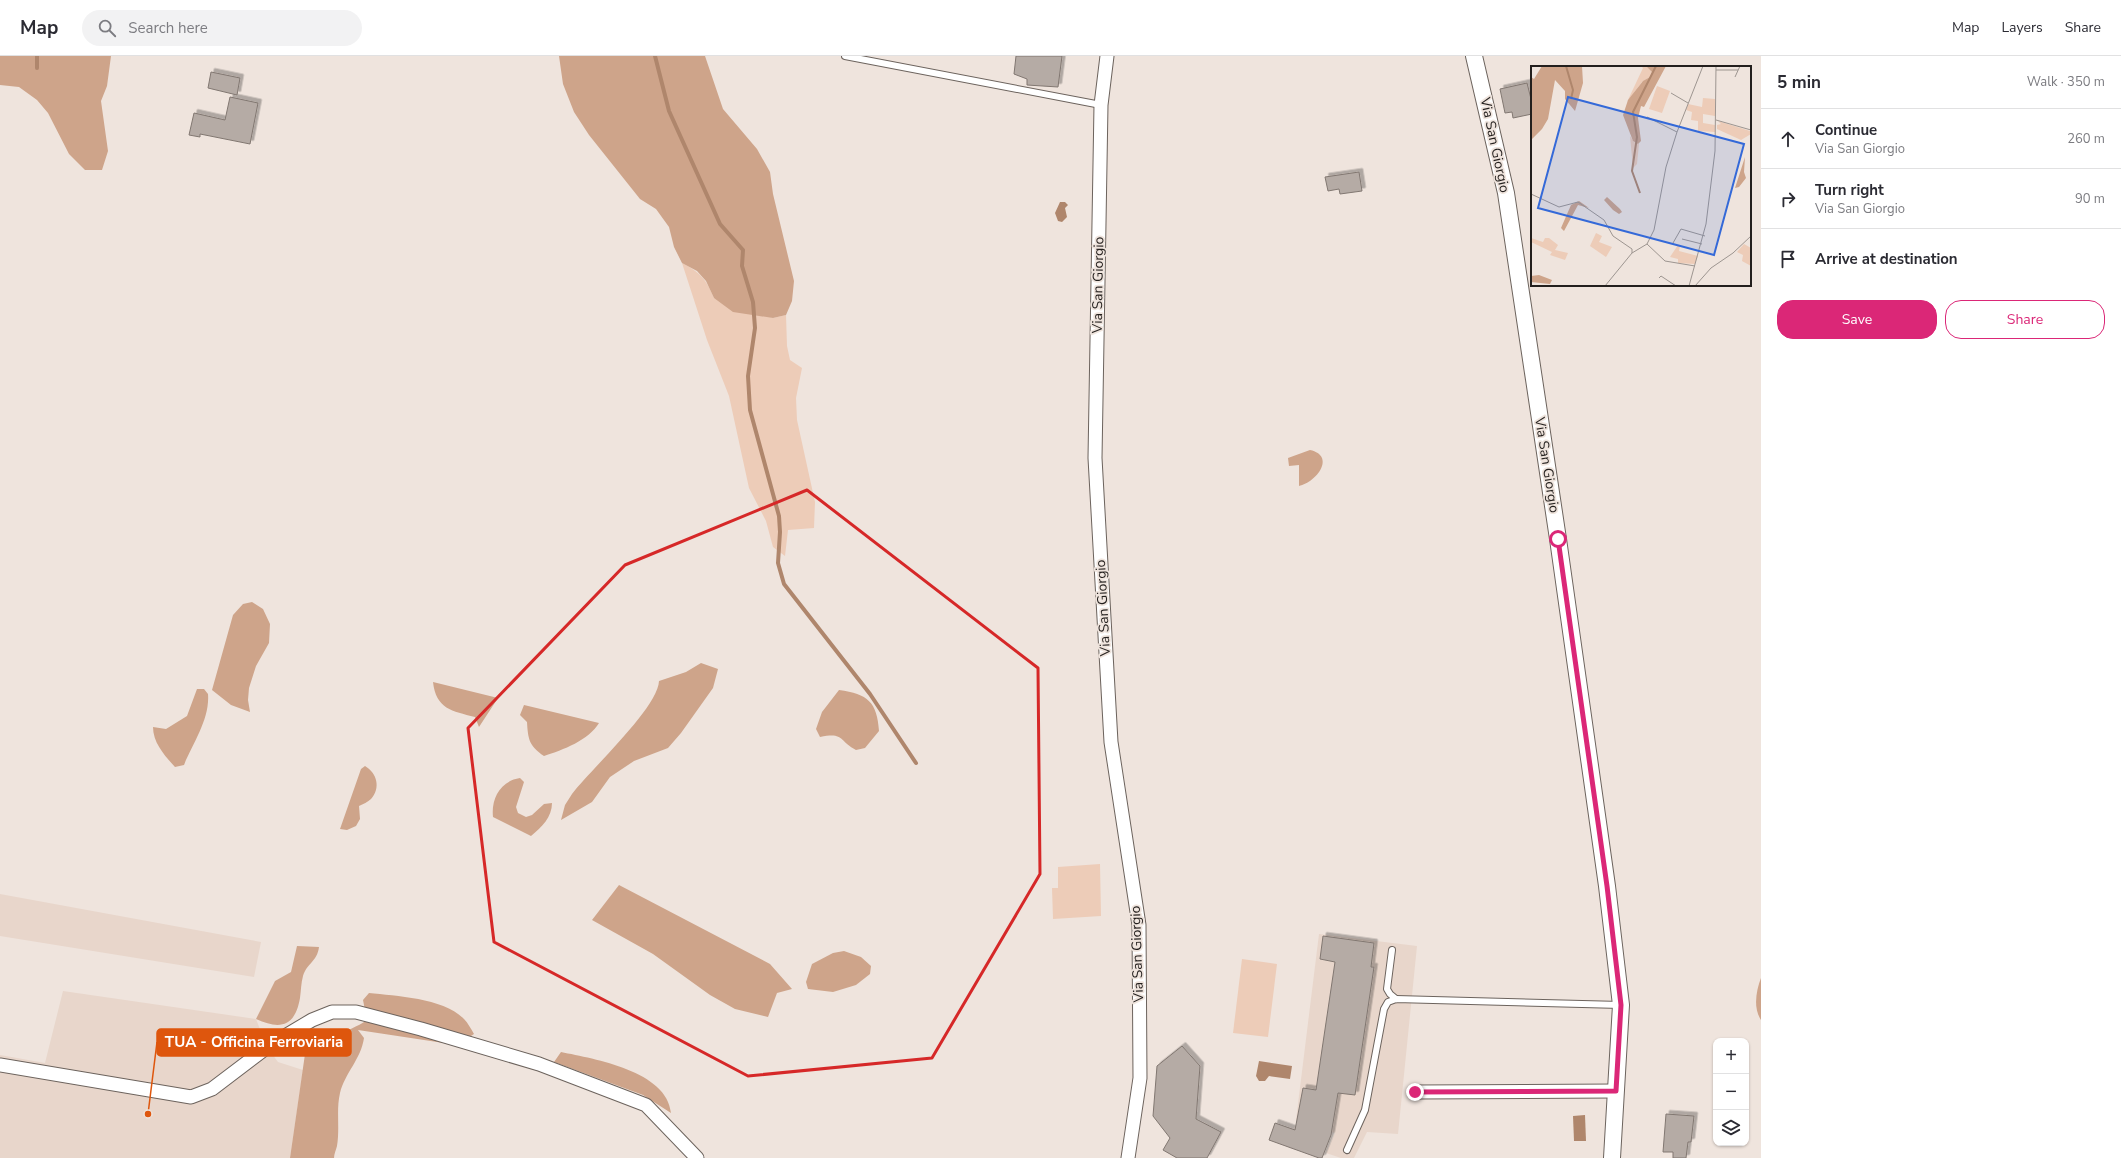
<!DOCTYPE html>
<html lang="en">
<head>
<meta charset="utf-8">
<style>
	body { margin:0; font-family:"Nunito Sans",sans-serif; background:#f2f2f3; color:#2b2b33 }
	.controls { position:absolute; right:12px; bottom:12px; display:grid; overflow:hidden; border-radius:8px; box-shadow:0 1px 3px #0004 }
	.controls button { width:36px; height:36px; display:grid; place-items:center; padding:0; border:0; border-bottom:1px solid #e1e1e2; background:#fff; color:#2b2b33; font:20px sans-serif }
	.stop { position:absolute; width:12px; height:12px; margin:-9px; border:3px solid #db2777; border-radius:50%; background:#fff }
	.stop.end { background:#db2777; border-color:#fff; box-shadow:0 1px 4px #0008 }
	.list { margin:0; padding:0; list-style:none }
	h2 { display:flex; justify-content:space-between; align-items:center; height:52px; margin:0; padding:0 16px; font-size:17px }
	h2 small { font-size:13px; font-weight:400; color:#7c7c81 }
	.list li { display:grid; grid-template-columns:26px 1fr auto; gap:12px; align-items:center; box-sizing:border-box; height:60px; padding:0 16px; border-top:1px solid #e1e1e2 }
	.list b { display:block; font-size:15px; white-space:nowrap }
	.list p { margin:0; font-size:13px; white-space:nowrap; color:#7c7c81 }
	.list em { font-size:13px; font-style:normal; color:#7c7c81 }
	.actions { display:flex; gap:8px; padding:12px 16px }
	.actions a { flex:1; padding:9px 0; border:1px solid #db2777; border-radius:16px; text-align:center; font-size:14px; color:#db2777 }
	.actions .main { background:#db2777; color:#fff }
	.icon { flex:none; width:22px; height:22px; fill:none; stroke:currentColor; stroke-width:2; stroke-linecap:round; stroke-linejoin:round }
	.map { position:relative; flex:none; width:1761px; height:1102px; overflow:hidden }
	header { display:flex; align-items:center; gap:24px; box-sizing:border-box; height:56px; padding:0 20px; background:#fff; border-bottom:1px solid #e1e1e2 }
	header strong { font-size:19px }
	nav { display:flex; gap:22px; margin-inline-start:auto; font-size:14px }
	.search { width:280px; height:36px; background:#f2f2f3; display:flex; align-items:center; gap:10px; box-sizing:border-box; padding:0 14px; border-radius:22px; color:#7c7c81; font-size:15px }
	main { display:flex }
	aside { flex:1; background:#fff }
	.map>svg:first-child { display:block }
	.built { fill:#e8d6cb }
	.green { fill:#edccb8 }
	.forest { fill:#cea48a }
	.water { fill:#af866c }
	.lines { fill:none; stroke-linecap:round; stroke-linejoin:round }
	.stream { stroke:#af866c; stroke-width:4 }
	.building { fill:#b5aba5; stroke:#817771; filter:url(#shadow) }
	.service-casing { stroke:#6c635d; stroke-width:8 }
	.minor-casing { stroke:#6c635d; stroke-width:15 }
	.tertiary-casing { stroke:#6c635d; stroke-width:18 }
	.service { stroke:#fff; stroke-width:6 }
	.minor { stroke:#fff; stroke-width:13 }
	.tertiary { stroke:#fff; stroke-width:16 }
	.route { stroke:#db2777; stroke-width:5 }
	.marked { fill:none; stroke:#d62828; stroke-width:3; stroke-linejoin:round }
	.labels { text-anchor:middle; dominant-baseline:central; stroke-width:3.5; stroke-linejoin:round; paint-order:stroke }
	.street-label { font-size:14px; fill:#231f1d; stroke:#efe4dd }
	.inset-river { fill:none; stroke:#af866c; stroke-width:2 }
	.inset-road { fill:none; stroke:#9d9590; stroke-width:1 }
	.view { fill:#3469d8; fill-opacity:0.15; stroke:#3469d8; stroke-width:2 }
	.inset-edge { fill:none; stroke:#231f1d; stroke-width:2 }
	.leader { fill:none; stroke:#de560d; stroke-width:1.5 }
	.callout-dot { fill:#de560d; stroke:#efe4dd; stroke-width:1.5 }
	.callout { fill:#de560d; stroke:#de560d; stroke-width:1.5 }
	.callout-label { font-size:15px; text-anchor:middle; font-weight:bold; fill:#fff }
</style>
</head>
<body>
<header>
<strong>Map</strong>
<div class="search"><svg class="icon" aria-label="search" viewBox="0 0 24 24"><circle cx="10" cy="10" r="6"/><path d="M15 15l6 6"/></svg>Search here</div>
<nav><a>Map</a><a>Layers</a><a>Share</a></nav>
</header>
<main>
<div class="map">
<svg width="1761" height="1102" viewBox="0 0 1761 1102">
	<defs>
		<filter id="shadow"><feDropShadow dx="3.5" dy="-3.5" stdDeviation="0" flood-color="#0004"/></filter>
	</defs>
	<rect width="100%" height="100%" fill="#efe4dd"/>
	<g class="built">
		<path d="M0,838L261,886L254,921L0,880Z"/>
		<path d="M1319,878L1417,890L1398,1078L1367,1076L1354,1102H1341L1326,1097L1335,1077L1296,1064Z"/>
		<path d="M63,935L256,963L267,991L278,1006L303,1014L290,1102H0V999L45,1007Z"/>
	</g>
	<g class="green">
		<path d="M682,207C701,217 706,223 714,242L773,262L786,259L787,290L790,304L802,312L796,342L797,364L815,446L814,472L788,474L785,500L773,491L766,465L749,432L729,340L707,284Z"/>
		<path d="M1100,808L1101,860L1053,863L1052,832H1058V811Z"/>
		<path d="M1242,903L1277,908L1268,981L1233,977Z"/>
	</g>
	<g class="forest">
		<path d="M0,0H111L107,30L101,45L108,95L102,114H85L69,98L48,57L37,44L19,31L0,29Z"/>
		<path d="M559,0H705L723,53L757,93L770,116L773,138L794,225L792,245L786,259L773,262L733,256L714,242L706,225L697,215L682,207L674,191L669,171L656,153L640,143L589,79L574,56L563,28Z"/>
		<path d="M1310,394C1336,400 1317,426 1299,430V409L1289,410L1288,402Z"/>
		<path d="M252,546L263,553L270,568L269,587L256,610L249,632L248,644L250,656L231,649L212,634L233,559L243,548Z"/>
		<path d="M701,607L718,613L713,632L681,677L668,692L634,705L610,721L592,746L561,764L565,749L572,738C590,714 658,652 659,625L686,616Z"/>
		<path d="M433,626L498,642L479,671L475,661C452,655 436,653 433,626Z"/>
		<path d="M197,633H204L208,638C210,663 193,687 184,709L175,711C165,700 153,687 153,671L166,673L187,660Z"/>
		<path d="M839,634C868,638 877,646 879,675L865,692L856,694C838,684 844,676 820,681L816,673L822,656Z"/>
		<path d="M524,649L599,667C589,684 563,694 544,700C529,690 528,683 527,666L520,659Z"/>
		<path d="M365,710C377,717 381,732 371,743C368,746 363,748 359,750L360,763L356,770L347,774L340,773L361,713Z"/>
		<path d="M520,722L524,726L516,751L518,757L526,761L532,759L544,748L552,747C552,761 542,771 531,780L493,761C491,743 500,725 520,722Z"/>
		<path d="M619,829L770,908L792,933L777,937L768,961L735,953L710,939L653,898L592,864Z"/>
		<path d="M297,890L319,891C317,906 307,907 303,920C301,927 301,935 300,942C295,971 280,974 256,963L275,925L291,916Z"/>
		<path d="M844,895L861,901L871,910L870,918L856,929L833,936L808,933L806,926L812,908L833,897Z"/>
		<path d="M1761,922V964C1753,952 1756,935 1761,922Z"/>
		<path d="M369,937C396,940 444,942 464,963C468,967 471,973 474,978L457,989L358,974L364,982C361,1003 345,1017 340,1037C336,1054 340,1072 337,1090C336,1094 334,1098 334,1102H290L305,998C326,978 347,978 367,964L363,944Z"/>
		<path d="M561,996C595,1003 667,1015 671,1057L643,1039L554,1006Z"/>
	</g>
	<g class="water">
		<path d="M1060,146H1065L1068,149L1065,152L1067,161L1062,166L1058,165L1055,157Z"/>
		<path d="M1259,1005L1292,1010L1290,1023L1269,1020L1265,1025H1259L1256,1020Z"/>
		<path d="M1585,1059L1586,1085H1574L1573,1060Z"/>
	</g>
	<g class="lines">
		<g class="stream">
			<path d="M655,0L669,55L720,168L743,194L742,210L753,246L755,272L748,320L750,354L779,460L780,476L778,507L784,528L870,638L916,707"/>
			<path d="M37,12V0"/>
		</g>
	</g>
	<g class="building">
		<path d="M1016,0H1062L1058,31L1027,29V23L1014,18Z"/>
		<path d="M211,16L240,22L237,39L208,32Z"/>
		<path d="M1527,27L1532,47V58L1513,62L1512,56L1505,57L1500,33Z"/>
		<path d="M230,41L258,47L250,88L200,78V81L189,79L194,57L225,64Z"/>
		<path d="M1359,116L1362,135L1340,138L1339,133L1328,135L1325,121Z"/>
		<path d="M1323,880L1374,887L1371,911H1374L1355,1039L1338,1037L1331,1079L1322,1102H1319L1269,1084L1275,1067L1295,1074L1303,1032L1316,1034L1335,906L1320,903Z"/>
		<path d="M1182,990L1200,1010L1196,1063L1221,1076L1207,1102H1177L1163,1094L1170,1082L1153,1060L1157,1010Z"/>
		<path d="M1666,1058L1694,1060L1691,1086H1688L1686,1102H1673V1096H1663Z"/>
	</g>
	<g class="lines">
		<g class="service-casing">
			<g id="service">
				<path d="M845,0L1101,49"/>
				<path d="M1392,894L1387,933L1390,938L1396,943"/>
				<path d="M1347,1094L1365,1054L1384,953L1388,946L1396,943L1621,949"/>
			</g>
		</g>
		<g class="minor-casing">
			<g id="minor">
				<path d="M1107,0L1101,49L1095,402L1111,686L1139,869L1140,1022L1128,1102"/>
				<path d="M0,1009L191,1041L212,1033L270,989L312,964L332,956H356L421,973L539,1008L646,1049L697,1102"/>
				<path d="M1415,1036L1616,1035"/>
			</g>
		</g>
		<g class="tertiary-casing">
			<path id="tertiary" d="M1474,0L1506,137L1558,483L1607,830L1621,949L1612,1102"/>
		</g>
		<use href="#service" class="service"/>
		<use href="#minor" class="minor"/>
		<use href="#tertiary" class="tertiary"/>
	</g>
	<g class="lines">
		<path class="route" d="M1415,1036L1616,1035L1621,949L1607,830L1558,483"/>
	</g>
	<path class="marked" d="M807,434L1038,612L1040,818L932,1002L748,1020L494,886L468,672L625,509Z"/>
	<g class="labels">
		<g class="street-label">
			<text transform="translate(1495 89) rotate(78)">Via San Giorgio</text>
			<text transform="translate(1098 229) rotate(-89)">Via San Giorgio</text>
			<text transform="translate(1547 409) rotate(81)">Via San Giorgio</text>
			<text transform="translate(1103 552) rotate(-93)">Via San Giorgio</text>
			<text transform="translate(1137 898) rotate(-92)">Via San Giorgio</text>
		</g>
	</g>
	<g transform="translate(1531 10)">
		<rect width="220" height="220" fill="#efe4dd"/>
		<path d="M110,0H115L121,6L119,11L111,16L96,36L112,2ZM126,20L139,25L131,47L118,43ZM172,32L184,33V50L172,48V57L184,59V66L167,65V55L160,54L161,46L155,44L157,38L171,41ZM187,55L219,65L220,68L210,74L186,63V59L190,58ZM99,70L103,76L108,78L106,98L102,102ZM65,167L71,170L68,176L81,181L75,191L59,180ZM0,172L12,176L14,172H18L27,179L24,184L37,187L34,194L19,189L21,186L0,176ZM213,178L220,182V200L211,195L212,189L206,186ZM147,179L149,180L148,185L167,190L164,198L147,197V193L139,191Z" fill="#edccb8"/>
		<path d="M11,0H51L52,17L44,45L34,33V25L24,14L17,53L11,63L0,74V11L3,13ZM115,0H135L113,41L110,40L107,52L110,75L107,78L102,75L92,49L97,34L112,15L119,11L121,6ZM214,91L213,106L215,112L208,121L204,122ZM76,131L89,143L91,146L88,148L82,144L73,134ZM48,135L58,142L47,139L33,165L30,162L40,139ZM8,209L21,214L19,218L0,216V210Z" fill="#cea48a"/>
		<path class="inset-river" d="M35,0L42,24L40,33M109,127L101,105L106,71L102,46L125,0"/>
		<path class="inset-road" d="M185,4H207M204,11L209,0M140,27L157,37M116,51L146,66M185,54L220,64M0,128L28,141L47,136L73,154L82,170L101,183V187L74,220M151,173L171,178M142,177L150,163L174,170M116,178L134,195L164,200M101,187L116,178L123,164L135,101L146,66L172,0M128,212L130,210L145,220M158,220L175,158L184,85L185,0M164,220L180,202L202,187L220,170"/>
		<path class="view" d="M37,31L213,78L183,189L7,142Z"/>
		<rect width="220" height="220" class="inset-edge"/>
	</g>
	<path class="leader" d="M148 1058L157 986"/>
	<circle class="callout-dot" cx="148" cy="1058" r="4"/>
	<rect class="callout" x="157" y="973" width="194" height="27" rx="4"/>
	<g class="callout-label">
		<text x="254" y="991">TUA - Officina Ferroviaria</text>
	</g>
</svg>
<div class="controls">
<button>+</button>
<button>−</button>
<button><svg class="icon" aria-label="layers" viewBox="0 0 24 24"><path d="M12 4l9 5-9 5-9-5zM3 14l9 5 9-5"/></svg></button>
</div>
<div class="stop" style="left:1558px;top:483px"></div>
<div class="stop end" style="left:1415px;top:1036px"></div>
</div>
<aside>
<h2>5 min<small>Walk · 350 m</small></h2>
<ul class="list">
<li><svg class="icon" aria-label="ahead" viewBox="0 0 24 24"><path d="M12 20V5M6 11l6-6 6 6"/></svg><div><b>Continue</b><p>Via San Giorgio</p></div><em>260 m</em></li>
<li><svg class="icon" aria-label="right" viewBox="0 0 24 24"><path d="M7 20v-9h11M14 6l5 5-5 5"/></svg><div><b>Turn right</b><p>Via San Giorgio</p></div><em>90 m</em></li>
<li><svg class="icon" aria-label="arrive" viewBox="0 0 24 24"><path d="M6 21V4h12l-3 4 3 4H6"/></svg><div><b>Arrive at destination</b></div></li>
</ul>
<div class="actions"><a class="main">Save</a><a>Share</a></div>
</aside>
</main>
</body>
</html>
